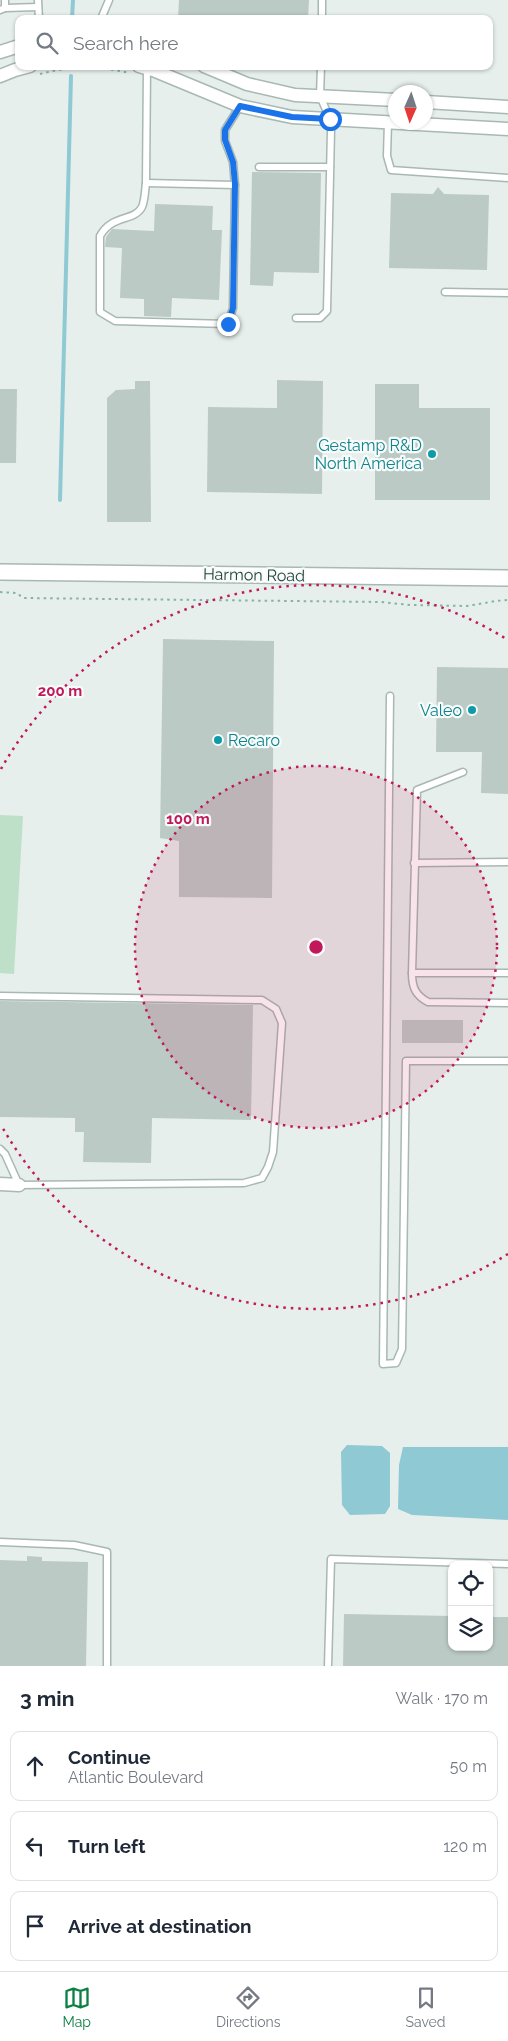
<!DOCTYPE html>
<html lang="en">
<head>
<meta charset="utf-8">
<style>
	body { margin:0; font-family:Raleway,sans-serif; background:#f6f6f7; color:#1f2937 }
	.controls { position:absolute; right:15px; bottom:15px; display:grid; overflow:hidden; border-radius:10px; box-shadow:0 1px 4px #0004 }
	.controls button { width:45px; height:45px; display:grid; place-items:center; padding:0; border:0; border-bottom:1px solid #e0e1e3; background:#fff; color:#1f2937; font:25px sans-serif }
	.compass { position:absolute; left:388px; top:85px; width:45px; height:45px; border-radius:50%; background:#fff; box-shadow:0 1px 4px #0004; rotate:183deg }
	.stop { position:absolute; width:15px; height:15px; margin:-11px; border:4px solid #1a73e8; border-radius:50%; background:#fff }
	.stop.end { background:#1a73e8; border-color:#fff; box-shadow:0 1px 5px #0008 }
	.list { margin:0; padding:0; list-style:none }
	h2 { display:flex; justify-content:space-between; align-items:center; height:65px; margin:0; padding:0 20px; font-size:21px }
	h2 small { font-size:16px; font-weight:400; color:#747a83 }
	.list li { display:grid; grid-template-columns:32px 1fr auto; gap:15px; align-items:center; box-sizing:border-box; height:70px; margin:0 10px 10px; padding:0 10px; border:1px solid #e0e1e3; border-radius:10px }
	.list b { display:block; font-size:19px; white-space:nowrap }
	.list p { margin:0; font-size:16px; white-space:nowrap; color:#747a83 }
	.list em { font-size:16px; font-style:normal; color:#747a83 }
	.icon { flex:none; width:28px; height:28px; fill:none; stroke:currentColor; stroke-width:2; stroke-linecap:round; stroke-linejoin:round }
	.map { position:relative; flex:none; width:508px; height:1666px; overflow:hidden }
	.search { position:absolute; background:#fff; box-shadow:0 1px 4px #0004; left:15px; right:15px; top:15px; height:55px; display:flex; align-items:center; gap:12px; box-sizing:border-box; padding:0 18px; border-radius:10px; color:#747a83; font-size:19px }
	.sheet { height:305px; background:#fff }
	nav { display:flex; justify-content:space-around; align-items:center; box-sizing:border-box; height:70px; border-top:1px solid #e0e1e3; background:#fff; font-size:14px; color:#747a83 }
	nav a { display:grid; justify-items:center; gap:2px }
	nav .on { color:#0b8043 }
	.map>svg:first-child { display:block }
	.green { fill:#bfe0c8 }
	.water { fill:#8ec9d4 }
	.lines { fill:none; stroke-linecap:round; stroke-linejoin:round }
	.stream { stroke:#8ec9d4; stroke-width:4 }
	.building { fill:#bbcac4 }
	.service-casing { stroke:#a8b8b2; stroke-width:9 }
	.minor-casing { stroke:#a8b8b2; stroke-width:15 }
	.tertiary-casing { stroke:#a8b8b2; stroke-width:18 }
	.path { stroke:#86b3a5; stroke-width:2; stroke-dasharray:2.5 4; stroke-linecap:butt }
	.service { stroke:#fff; stroke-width:6 }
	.minor { stroke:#fff; stroke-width:12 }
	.tertiary { stroke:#fff; stroke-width:15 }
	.route { stroke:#1a73e8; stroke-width:6 }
	.ring { fill:none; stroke:#c2185b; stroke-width:2.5; stroke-dasharray:2.5 5 }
	.culture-dot { fill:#0f9aa8; stroke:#f7fbf9; stroke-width:2 }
	.labels { text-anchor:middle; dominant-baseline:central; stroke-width:4.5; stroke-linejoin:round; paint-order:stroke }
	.culture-label { font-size:16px; fill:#0d838f; stroke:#f7fbf9; text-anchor:end }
	.street-label { font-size:16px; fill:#24423a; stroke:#f7fbf9 }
	.centre { fill:#c2185b; stroke:#f7fbf9; stroke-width:2.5 }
	.ring-label { font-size:15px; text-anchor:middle; font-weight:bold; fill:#c2185b; stroke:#f7fbf9; stroke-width:4.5; stroke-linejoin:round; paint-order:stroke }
</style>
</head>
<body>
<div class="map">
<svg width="508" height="1666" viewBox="0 0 508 1666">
	<rect width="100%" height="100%" fill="#e6efeb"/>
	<path class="green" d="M0,815L23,816L14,974L0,973Z"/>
	<g class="water">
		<path d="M347,1445L382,1446L390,1453V1506L385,1514L350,1515L342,1505L341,1452Z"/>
		<path d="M403,1447H508V1520L412,1515L398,1509L399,1465Z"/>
	</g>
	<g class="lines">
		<g class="stream">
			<path d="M72,19L73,0"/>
			<path d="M60,500L71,76"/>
		</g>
	</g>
	<g class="building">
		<path d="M179,0H309L308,19H178Z"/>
		<path d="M252,172L321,173L319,273L274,272L273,286L250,285Z"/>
		<path d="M438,187L444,194L489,195L487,270L389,268L391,193L433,194Z"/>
		<path d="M155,204L213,206L212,230H222L219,300L172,298L171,317L144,316V299L120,298L122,248L105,247L106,237L112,229L154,231Z"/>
		<path d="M277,380L323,381L322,494L207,492L208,407L277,408Z"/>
		<path d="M135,381H150L151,522H107V398L116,390L135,389Z"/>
		<path d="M375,384H419V408H490V500H375Z"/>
		<path d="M0,389H17L16,463H0Z"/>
		<path d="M163,639L274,641L272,898L179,897V841L160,838Z"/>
		<path d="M437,667L508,668V794L481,793L482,752H436Z"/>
		<path d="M0,1001L253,1005L251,1120L152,1118L151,1163L83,1162L84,1132H75V1118L0,1117Z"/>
		<rect x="402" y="1020" width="61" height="23"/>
		<path d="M27,1556L42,1557V1561L88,1562L86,1666H0V1560L27,1561Z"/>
		<path d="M344,1614L452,1616V1647H489V1617H508V1666H343Z"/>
	</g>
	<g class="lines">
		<g class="service-casing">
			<g id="service">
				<path d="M38,0L39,19"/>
				<path d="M5,8L38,7"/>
				<path d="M0,10L5,8V0"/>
				<path d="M101,19L109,0"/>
				<path d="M322,19V0"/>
				<path d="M147,67L146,183C145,190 145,200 142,207C134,222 112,214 100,236V312L115,321L228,324L233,308L235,185"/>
				<path d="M388,122L387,156L391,170L508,178"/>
				<path d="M259,167H330"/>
				<path d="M146,183L235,185L233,162L225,141V130L240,106"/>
				<path d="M445,292L508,293"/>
				<path d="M296,318H320L327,311L331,130L330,119L320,96L321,66"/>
				<path d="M390,696L383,1364L396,1363L402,1349L406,1061H508"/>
				<path d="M463,772L417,790L412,973C412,987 415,995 428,1002L508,1003"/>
				<path d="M414,863L508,862"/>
				<path d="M412,973H508"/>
				<path d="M0,996L262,1000L276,1009L282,1023L273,1152L268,1167L262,1178L244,1183L19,1185L5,1154L0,1149"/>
				<path d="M0,1542L74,1545L107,1552V1666"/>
				<path d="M328,1666L331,1559L508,1564"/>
			</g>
		</g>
		<g class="minor-casing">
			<g id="minor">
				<path d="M0,52L19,46"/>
				<path d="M139,66L153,70L240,106L292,117L508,129"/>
				<path d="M204,66L247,84L295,95L396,100"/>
				<path d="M0,76L15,70L30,66"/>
				<path d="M426,102L508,107"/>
				<path d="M0,1184L19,1185"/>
			</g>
		</g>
		<g class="tertiary-casing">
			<path id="tertiary" d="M0,572L508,578"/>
		</g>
		<g class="path">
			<path d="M40,74C69,66 101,66 129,73"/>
			<path d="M0,592L17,593L23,598L381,602L410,605L467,606L496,601L508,600"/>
		</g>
		<use href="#service" class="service"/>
		<use href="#minor" class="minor"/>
		<use href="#tertiary" class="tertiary"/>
	</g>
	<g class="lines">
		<path class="route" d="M228,324L233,308L235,184L233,162L225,140V130L240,106L292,117L330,119"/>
	</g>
	<circle cx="316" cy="947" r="181" fill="#c2185b" fill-opacity=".12"/>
	<g class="ring">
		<circle cx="316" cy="947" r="181"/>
		<path d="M508 1254A362 362 0 0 1 1 1125M1 769A362 362 0 0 1 508 640"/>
	</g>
	<g class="culture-dot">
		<circle cx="432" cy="454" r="5"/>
		<circle cx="472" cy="710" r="5"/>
		<circle cx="218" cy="740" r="5"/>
	</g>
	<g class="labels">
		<g class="culture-label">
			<text x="422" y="445">Gestamp R&amp;D<tspan x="422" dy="18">North America</tspan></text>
			<text x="462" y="710">Valeo</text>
			<text x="228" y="740" text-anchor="start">Recaro</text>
		</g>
		<g class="street-label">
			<text transform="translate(254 575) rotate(1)">Harmon Road</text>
		</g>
	</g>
	<circle cx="316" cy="947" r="8" class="centre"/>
	<g class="ring-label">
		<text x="60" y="696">200 m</text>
		<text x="188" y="824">100 m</text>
	</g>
</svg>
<div class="controls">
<button><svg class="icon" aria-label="locate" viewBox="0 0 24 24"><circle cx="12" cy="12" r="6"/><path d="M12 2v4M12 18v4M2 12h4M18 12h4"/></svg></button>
<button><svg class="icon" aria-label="layers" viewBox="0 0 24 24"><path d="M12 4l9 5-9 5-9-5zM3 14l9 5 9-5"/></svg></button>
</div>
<svg class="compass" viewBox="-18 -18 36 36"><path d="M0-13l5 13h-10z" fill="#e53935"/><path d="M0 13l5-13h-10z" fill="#747a83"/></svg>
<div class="stop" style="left:330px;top:119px"></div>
<div class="stop end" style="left:228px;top:324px"></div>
<div class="search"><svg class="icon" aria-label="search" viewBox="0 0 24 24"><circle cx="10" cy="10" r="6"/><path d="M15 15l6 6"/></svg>Search here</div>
</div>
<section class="sheet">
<h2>3 min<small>Walk · 170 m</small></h2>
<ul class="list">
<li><svg class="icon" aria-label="ahead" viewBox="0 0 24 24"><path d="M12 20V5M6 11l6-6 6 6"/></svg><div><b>Continue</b><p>Atlantic Boulevard</p></div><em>50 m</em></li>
<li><svg class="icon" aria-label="left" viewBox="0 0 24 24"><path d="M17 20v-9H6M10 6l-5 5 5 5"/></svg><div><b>Turn left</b></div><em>120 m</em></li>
<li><svg class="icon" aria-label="arrive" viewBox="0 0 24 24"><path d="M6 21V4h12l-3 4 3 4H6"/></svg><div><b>Arrive at destination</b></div></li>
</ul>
</section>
<nav>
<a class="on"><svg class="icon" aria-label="map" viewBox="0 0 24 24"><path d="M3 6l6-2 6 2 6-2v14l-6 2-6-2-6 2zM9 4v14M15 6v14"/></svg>Map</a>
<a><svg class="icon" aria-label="directions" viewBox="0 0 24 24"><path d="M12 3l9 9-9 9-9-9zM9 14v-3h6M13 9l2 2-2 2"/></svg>Directions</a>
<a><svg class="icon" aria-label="saved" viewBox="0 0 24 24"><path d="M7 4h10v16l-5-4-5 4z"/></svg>Saved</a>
</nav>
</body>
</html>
